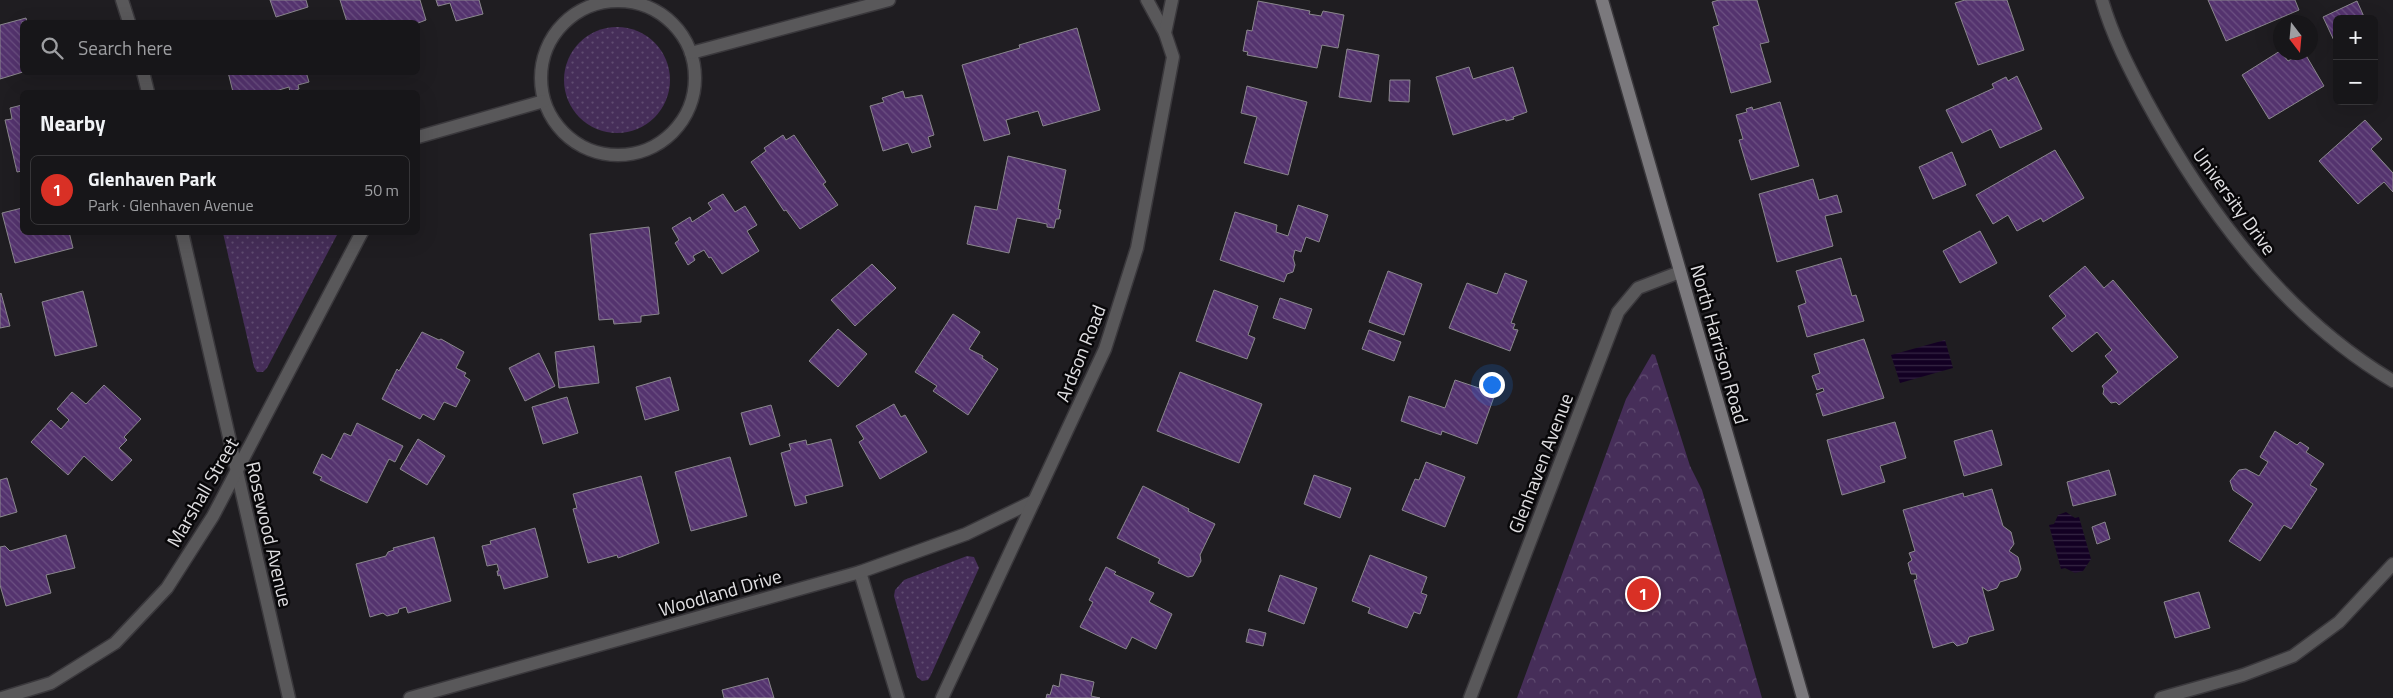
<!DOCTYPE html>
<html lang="en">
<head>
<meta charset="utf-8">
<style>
	body { margin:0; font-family:"Titillium Web",sans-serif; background:#242326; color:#f1f3f6 }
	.controls { position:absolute; right:15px; top:15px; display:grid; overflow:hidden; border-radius:8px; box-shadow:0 5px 20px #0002 }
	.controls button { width:45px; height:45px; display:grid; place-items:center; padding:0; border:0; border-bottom:1px solid #363538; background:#171619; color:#f1f3f6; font:25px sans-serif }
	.compass { position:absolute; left:2273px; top:15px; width:45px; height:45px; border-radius:50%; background:#171619; box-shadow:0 5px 20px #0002; rotate:164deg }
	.you { position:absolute; left:1491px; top:384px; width:18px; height:18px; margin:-12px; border:4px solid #fff; border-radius:50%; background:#1a73e8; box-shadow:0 0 0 8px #1a73e833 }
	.badge { display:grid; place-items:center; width:32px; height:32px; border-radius:50%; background:#d93025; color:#fff; font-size:16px; font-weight:700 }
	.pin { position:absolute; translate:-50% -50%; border:2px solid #fff; box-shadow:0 1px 5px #0006 }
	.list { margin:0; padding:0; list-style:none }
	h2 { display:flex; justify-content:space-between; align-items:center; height:65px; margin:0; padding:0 20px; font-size:21px }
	h2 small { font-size:16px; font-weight:400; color:#9e9fa2 }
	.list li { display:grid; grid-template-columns:32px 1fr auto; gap:15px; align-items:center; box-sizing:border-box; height:70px; margin:0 10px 10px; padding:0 10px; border:1px solid #363538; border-radius:8px }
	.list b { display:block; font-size:19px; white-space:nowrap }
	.list p { margin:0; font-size:16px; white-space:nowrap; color:#9e9fa2 }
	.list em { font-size:16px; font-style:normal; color:#9e9fa2 }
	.icon { flex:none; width:28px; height:28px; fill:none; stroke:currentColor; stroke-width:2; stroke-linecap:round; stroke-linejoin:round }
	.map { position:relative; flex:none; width:2393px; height:698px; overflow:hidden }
	.search { position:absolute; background:#171619; box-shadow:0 5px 20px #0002; left:20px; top:20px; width:400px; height:55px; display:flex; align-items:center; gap:12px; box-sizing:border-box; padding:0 18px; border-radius:8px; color:#9e9fa2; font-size:19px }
	.panel { position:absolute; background:#171619; box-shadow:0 5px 20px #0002; left:20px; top:90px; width:400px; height:145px; border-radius:8px }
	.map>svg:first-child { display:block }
	.grass { fill:url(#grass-dots) }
	.park { fill:url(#park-crowns) }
	.water { fill:url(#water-rules) }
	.building { fill:url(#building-back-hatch); stroke:#8a878d }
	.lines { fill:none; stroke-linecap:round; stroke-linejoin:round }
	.street-casing { stroke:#3a383c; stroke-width:15 }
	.secondary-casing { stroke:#3a383c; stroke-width:15 }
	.street { stroke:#59585a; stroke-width:12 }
	.secondary { stroke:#7b797d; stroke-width:12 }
	.labels { text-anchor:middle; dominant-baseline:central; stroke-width:5; stroke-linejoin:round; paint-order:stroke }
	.street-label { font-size:19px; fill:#e0dfe2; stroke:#080709 }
</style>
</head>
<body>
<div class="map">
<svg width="2393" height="698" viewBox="0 0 2393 698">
	<defs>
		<pattern id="grass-dots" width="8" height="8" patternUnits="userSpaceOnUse" patternTransform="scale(1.25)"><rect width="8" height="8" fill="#462e59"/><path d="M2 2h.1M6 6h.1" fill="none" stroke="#604c71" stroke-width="1.8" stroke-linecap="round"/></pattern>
		<pattern id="park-crowns" width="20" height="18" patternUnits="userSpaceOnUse" patternTransform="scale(1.25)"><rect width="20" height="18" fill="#462e59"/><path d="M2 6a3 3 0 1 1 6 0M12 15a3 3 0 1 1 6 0" fill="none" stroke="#604c71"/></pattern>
		<pattern id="water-rules" width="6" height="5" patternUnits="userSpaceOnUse" patternTransform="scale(1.25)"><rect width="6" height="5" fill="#130023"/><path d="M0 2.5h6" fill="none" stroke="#352543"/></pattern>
		<pattern id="building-back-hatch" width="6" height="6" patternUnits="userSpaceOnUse" patternTransform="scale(1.25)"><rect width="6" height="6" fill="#54336e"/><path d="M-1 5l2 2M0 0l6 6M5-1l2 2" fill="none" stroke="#6c5082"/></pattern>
	</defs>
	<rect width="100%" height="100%" fill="#1f1d21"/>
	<g class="grass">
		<circle cx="617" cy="80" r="53"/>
		<path d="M223,233H338L267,368L263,372H257L254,367Z"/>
		<path d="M967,556L974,557L979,568L930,677L928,680L922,681L917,677L894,596L895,590L904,580Z"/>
	</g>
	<path class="park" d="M1652,354L1655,355L1690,466L1702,490L1762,698H1517L1626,399Z"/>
	<g class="water">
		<path d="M1945,340L1953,368L1900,383L1891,355Z"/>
		<path d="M2066,512L2075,518L2079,517L2091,559L2083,571L2075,573L2065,568L2061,569L2049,525L2054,524L2058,515Z"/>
	</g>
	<g class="building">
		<path d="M270,0H306L308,7L276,17Z"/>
		<path d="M340,0H420L426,20L418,23L347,22Z"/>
		<path d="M436,0H479L483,14L456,21L450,3L438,6Z"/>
		<path d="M1719,0H1757L1769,42L1760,44L1771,82L1731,93L1713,27L1719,25L1712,2Z"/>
		<path d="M1965,0H2007L2024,50L1978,65L1955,3Z"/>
		<path d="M2208,0H2295L2299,10L2226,41Z"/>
		<path d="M1258,1L1310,11L1309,14L1321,16L1323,11L1344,15L1338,48L1322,45L1317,68L1247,55L1248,52L1243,51L1247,30L1252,31Z"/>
		<path d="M2357,1L2365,19H2337V47L2323,17Z"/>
		<path d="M26,18L27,22H22L23,72L0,79V25Z"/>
		<path d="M1077,28L1100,110L1043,126L1038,111L1006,120L1010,134L984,141L962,65L1020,48L1019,45Z"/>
		<path d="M1347,49L1379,55L1371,102L1339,97Z"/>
		<path d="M2280,51L2288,61L2304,52L2324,86L2269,119L2242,75Z"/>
		<path d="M1469,67L1473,79L1513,67L1527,112L1513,117L1514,119L1506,121L1505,119L1453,135L1436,77Z"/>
		<path d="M228,72H306L309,82L298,85L299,89L290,92L289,87L272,92H233Z"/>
		<path d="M2017,76L2042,129L2000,148L1991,129L1962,143L1946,110L1994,88L1992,84L2006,77L2008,81Z"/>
		<path d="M1390,80H1410L1409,102L1389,101Z"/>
		<path d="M1247,86L1307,102L1288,175L1244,163L1257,117L1241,113Z"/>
		<path d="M903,91L905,98L922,95L934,135L928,137L931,147L912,153L908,143L883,151L870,106L884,102L882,98Z"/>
		<path d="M1780,102L1799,166L1751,180L1739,140L1743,139L1736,115L1747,112L1746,109L1752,107L1753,110Z"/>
		<path d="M22,105V171L17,172L5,120L12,119L10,108Z"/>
		<path d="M2365,120L2382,139L2371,149L2393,173V192L2384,182L2358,204L2319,161Z"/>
		<path d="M783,135L786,140L794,135L826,182L823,184L838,205L800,229L786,210L784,211L751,162L766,151L764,148Z"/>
		<path d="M2055,150L2084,198L2043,222L2041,218L2017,231L2008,215L1993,224L1976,195Z"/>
		<path d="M1952,152L1966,185L1933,199L1919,167Z"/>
		<path d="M1008,156L1066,170L1058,209L1061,210L1059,219H1056L1054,228L1047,227V224L1017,218L1009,253L967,244L975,206L997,210Z"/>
		<path d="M1813,179L1819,200L1837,195L1842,212L1825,216L1833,246L1777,262L1759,194Z"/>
		<path d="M723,194L735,212L745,206L757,225L747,231L759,251L722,274L711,257L709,258L704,250L693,256L695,260L688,265L675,243L679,240L672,228L690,217L692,222L712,209L708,203Z"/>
		<path d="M1298,205L1328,215L1319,242L1306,237L1301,252L1295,250L1293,258L1295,265L1293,272L1287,274L1284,282L1220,260L1235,212L1277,225L1276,232L1288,236Z"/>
		<path d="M22,208V232H69L73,248L15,263L2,213Z"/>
		<path d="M649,227L659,314L641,316V322L614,324L613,319L599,320L590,234Z"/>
		<path d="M1980,231L1997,263L1960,283L1943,251Z"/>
		<path d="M1841,258L1852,296L1856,295L1864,321L1807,337L1798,306L1806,303L1796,271Z"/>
		<path d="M872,264L896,288L855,326L831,300Z"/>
		<path d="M2085,266L2104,288L2113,280L2178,357L2119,405L2116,402L2111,403L2103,394L2104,389L2102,386L2118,372L2105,356L2112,350L2097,332L2072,352L2052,328L2066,316L2049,296Z"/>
		<path d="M1388,271L1422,284L1404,335L1369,322Z"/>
		<path d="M1505,273L1527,281L1511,323L1515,324L1513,329L1518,330L1510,351L1449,328L1467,283L1497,294Z"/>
		<path d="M1214,290L1258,306L1248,335L1255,338L1247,359L1196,341Z"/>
		<path d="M83,291L97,346L55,356L42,302Z"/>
		<path d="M1,293L10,326L0,328V294Z"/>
		<path d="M1280,298L1312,309L1305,329L1273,318Z"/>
		<path d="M953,314L980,332L969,349L983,356L982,358L998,369L968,415L933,391L937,386L915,372Z"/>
		<path d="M838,329L867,354L838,387L809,361Z"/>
		<path d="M1369,330L1401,342L1394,361L1362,349Z"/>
		<path d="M422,332L439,340L441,339L464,352L456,368L466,373L464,376L470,380L456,407L444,402L434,420L423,414L420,419L382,399L397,369L399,371Z"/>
		<path d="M1864,339L1884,398L1823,416L1816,394L1824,391L1823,388L1817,390L1812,376L1820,373L1814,354Z"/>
		<path d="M594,346L599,383L559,388L555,352Z"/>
		<path d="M539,353L555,386L525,401L509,368Z"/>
		<path d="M1180,372L1262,404L1239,463L1157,431Z"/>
		<path d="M670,377L679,410L645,420L636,387Z"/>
		<path d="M1455,380L1479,388L1480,386L1492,390L1491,392L1495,394L1477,444L1442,431L1441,435L1401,421L1409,396L1445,408Z"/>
		<path d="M104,385L141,419L124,437L127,440L119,448L132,460L112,481L84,456L68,475L31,442L51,420L61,429L69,420L57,409L72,392L86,404Z"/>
		<path d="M567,397L578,433L543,444L532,407Z"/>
		<path d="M894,404L901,417L905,415L927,452L880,479L859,442L864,439L856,426Z"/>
		<path d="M771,405L780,436L750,445L741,413Z"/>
		<path d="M1895,422L1906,458L1880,466L1885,482L1842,495L1827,440Z"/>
		<path d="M357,423L403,446L395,462L389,459L367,503L320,480L322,477L313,473L322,454L331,459L344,433L351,436Z"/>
		<path d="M1992,430L2002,465L1964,476L1954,441Z"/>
		<path d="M2275,431L2297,445L2300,442L2309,448L2306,452L2324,464L2310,485L2317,489L2291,529L2284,525L2260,561L2229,541L2253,504L2233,490L2230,481L2239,470L2246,469L2259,476L2268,462L2260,457Z"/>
		<path d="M418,439L445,456L427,485L400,469Z"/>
		<path d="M831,439L843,486L805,496L807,503L795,506L781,453L791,450L789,444L806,440L807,445Z"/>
		<path d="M730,457L747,516L691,531L675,472Z"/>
		<path d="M1426,462L1465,477L1445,527L1402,510L1415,479L1419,480Z"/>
		<path d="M2109,470L2116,495L2073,506L2067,482Z"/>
		<path d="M1314,475L1351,488L1340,518L1304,504Z"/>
		<path d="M641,476L659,543L618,558L617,555L588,563L573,509L577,508L573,494Z"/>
		<path d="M7,478L17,512L0,517V480Z"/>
		<path d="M1143,486L1189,509L1188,511L1215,524L1200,555L1201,561L1193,576L1188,577L1158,563L1160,559L1117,538Z"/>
		<path d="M1992,489L2003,526L2011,532L2014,544L2009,551L2018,557L2021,569L2017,577L2000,582L1997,588L1988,591L1982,587L1994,630L1969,637L1967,643L1957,646L1953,642L1933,648L1914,580L1917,579L1916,574H1911L1908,563L1912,560L1909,553L1915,551L1903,510L1963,493L1964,497Z"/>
		<path d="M2105,522L2110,539L2097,544L2092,527Z"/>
		<path d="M535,528L548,577L504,589L500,575L498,576L497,571H499L497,564L487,566L482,546L491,544L490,541Z"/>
		<path d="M66,535L75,568L46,575L51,593L6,606L0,585V547L5,546L10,551Z"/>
		<path d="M434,537L451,601L408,613L406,607L399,609L398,613L387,616L383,613L370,617L356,564L386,556L388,552L394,550L393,548Z"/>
		<path d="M1370,555L1427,577L1421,593L1427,595L1420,614L1414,612L1407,628L1368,613L1370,608L1352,601Z"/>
		<path d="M1106,567L1116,572L1114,574L1154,593L1149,602L1172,614L1156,649L1132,637L1126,649L1080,627L1093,602L1089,600Z"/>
		<path d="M1280,575L1317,588L1304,624L1268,611Z"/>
		<path d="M2199,592L2210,628L2175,638L2164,602Z"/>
		<path d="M1249,629L1266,633L1263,646L1246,642Z"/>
		<path d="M1061,674L1094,682L1091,696L1100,698H1046L1047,694L1050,695L1053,685L1059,687Z"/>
		<path d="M768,678L774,698H724L722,690Z"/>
	</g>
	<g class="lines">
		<g class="street-casing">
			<g id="street">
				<path d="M122,0L129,22"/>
				<path d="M1147,0L1165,33"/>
				<path d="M2102,0C2112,35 2129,68 2146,100C2205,209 2285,317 2393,381"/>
				<circle cx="618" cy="78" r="77"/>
				<path d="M691,53L889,0"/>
				<path d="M143,72L148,92"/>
				<path d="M418,137L544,101"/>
				<path d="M182,232L289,698"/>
				<path d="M860,572L898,698"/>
				<path d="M2,698L51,683L115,643L167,588L213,516L362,232"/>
				<path d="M410,698L860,572L966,534L1034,501"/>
				<path d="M942,698L1105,349L1137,248L1173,57L1165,33L1172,0"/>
				<path d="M1470,698L1618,312L1638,288L1680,272"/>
				<path d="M2161,698L2243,675L2293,656L2339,622L2393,564"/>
			</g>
		</g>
		<g class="secondary-casing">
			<path id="secondary" d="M1602,0L1803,698"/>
		</g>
		<use href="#street" class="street"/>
		<use href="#secondary" class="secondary"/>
	</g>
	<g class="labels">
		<g class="street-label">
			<text transform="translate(2235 201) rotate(54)">University Drive</text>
			<text transform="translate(1720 344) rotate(74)">North Harrison Road</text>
			<text transform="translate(1080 353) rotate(-68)">Ardson Road</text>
			<text transform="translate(1540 463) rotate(-69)">Glenhaven Avenue</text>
			<text transform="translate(202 492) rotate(-60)">Marshall Street</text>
			<text transform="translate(270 534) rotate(77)">Rosewood Avenue</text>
			<text transform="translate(720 592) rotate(-16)">Woodland Drive</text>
		</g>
	</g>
</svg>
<div class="controls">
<button>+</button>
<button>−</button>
</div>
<svg class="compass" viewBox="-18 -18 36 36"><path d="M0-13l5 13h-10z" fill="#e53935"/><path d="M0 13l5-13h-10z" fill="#9e9fa2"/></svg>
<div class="you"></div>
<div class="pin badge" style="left:1643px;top:594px">1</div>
<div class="search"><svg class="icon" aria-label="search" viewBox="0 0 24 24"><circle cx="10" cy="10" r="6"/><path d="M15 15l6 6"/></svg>Search here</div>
<section class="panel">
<h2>Nearby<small></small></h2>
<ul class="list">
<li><span class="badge">1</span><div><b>Glenhaven Park</b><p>Park · Glenhaven Avenue</p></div><em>50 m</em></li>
</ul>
</section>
</div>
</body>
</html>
